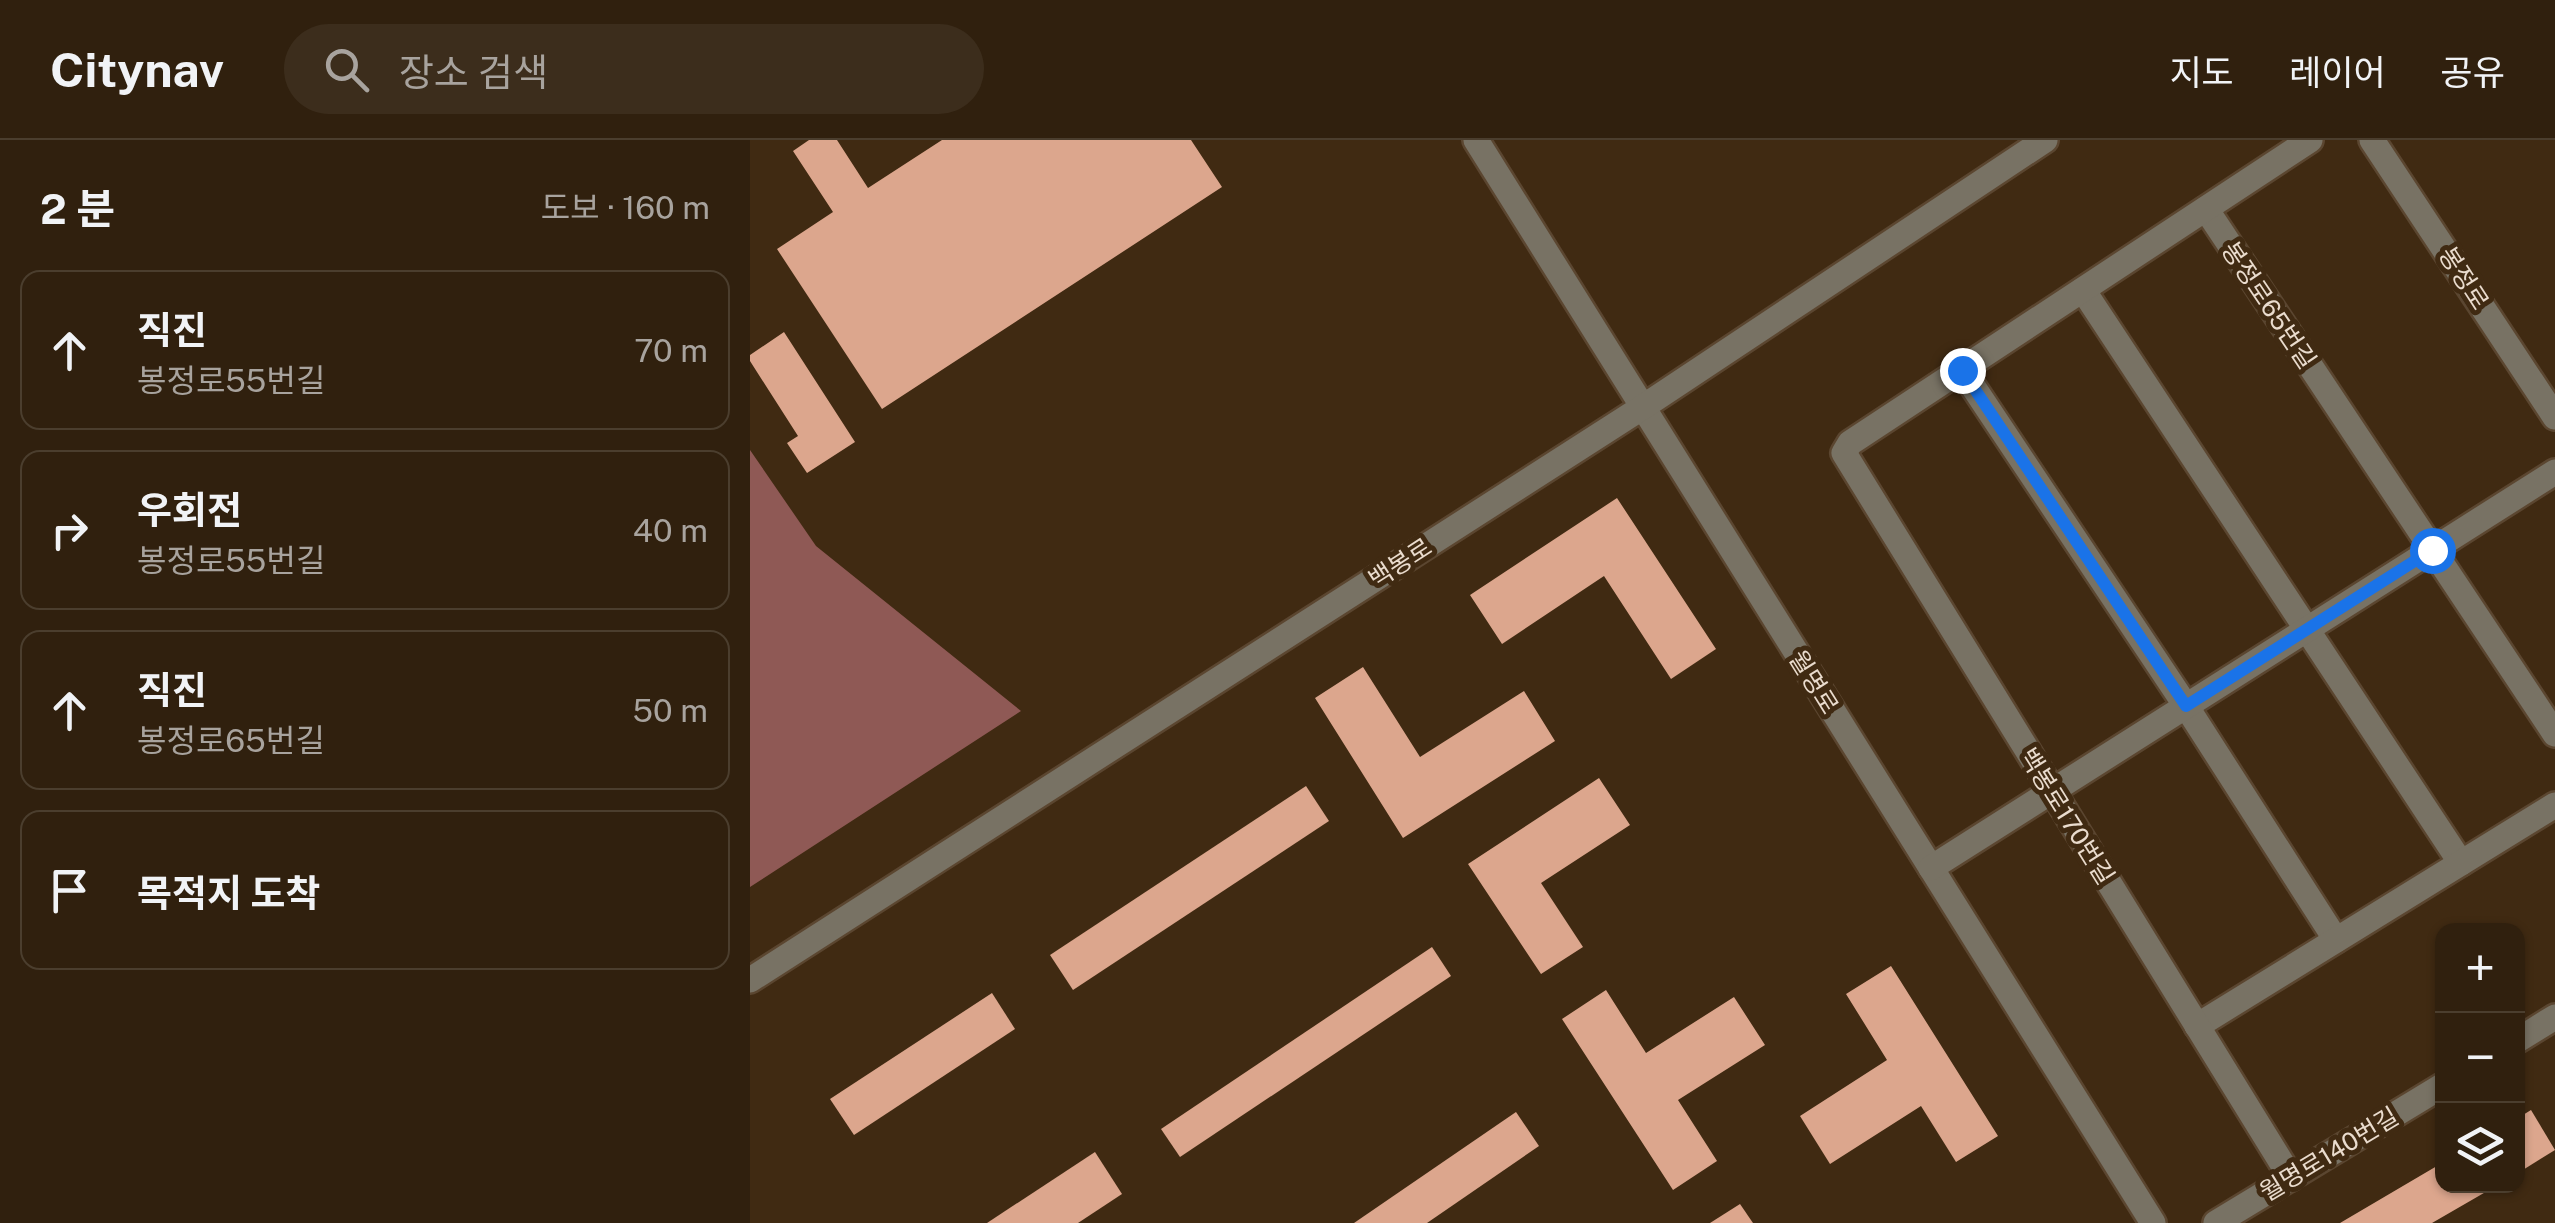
<!DOCTYPE html>
<html lang="ko">
<head>
<meta charset="utf-8">
<style>
	body { margin:0; font-family:"Public Sans","Noto Sans KR",sans-serif; background:#3c2d1c; color:#f1f3f6 }
	.controls { position:absolute; right:30px; bottom:30px; display:grid; overflow:hidden; border-radius:20px; box-shadow:0 2px 8px #0004 }
	.controls button { width:90px; height:90px; display:grid; place-items:center; padding:0; border:0; border-bottom:2px solid #4b3e2e; background:#30200e; color:#f1f3f6; font:50px sans-serif }
	.stop { position:absolute; width:30px; height:30px; margin:-22px; border:8px solid #1a73e8; border-radius:50%; background:#fff }
	.stop.end { background:#1a73e8; border-color:#fff; box-shadow:0 2px 10px #0008 }
	.list { margin:0; padding:0; list-style:none }
	h2 { display:flex; justify-content:space-between; align-items:center; height:130px; margin:0; padding:0 40px; font-size:42px }
	h2 small { font-size:32px; font-weight:400; color:#a8a39e }
	.list li { display:grid; grid-template-columns:65px 1fr auto; gap:30px; align-items:center; box-sizing:border-box; height:160px; margin:0 20px 20px; padding:0 20px; border:2px solid #4b3e2e; border-radius:20px }
	.list b { display:block; font-size:38px; white-space:nowrap }
	.list p { margin:0; font-size:32px; white-space:nowrap; color:#a8a39e }
	.list em { font-size:32px; font-style:normal; color:#a8a39e }
	.icon { flex:none; width:55px; height:55px; fill:none; stroke:currentColor; stroke-width:2; stroke-linecap:round; stroke-linejoin:round }
	.map { position:relative; flex:none; width:1805px; height:1083px; overflow:hidden }
	header { display:flex; align-items:center; gap:60px; box-sizing:border-box; height:140px; padding:0 50px; background:#30200e; border-bottom:2px solid #4b3e2e }
	header strong { font-size:48px }
	nav { display:flex; gap:55px; margin-inline-start:auto; font-size:35px }
	.search { width:700px; height:90px; background:#3c2d1c; display:flex; align-items:center; gap:25px; box-sizing:border-box; padding:0 35px; border-radius:55px; color:#a8a39e; font-size:38px }
	main { display:flex }
	aside { flex:1; background:#30200e }
	.map>svg:first-child { display:block }
	.forest { fill:#8f5955 }
	.building { fill:#dca68d }
	.lines { fill:none; stroke-linecap:round; stroke-linejoin:round }
	.minor-casing { stroke:#5b4630; stroke-width:30 }
	.minor { stroke:#787264; stroke-width:25 }
	.route { stroke:#1a73e8; stroke-width:12 }
	.labels { text-anchor:middle; dominant-baseline:central; stroke-width:10; stroke-linejoin:round; paint-order:stroke }
	.street-label { font-size:25px; fill:#eadcce; stroke:#402a12 }
</style>
</head>
<body>
<header>
<strong>Citynav</strong>
<div class="search"><svg class="icon" aria-label="search" viewBox="0 0 24 24"><circle cx="10" cy="10" r="6"/><path d="M15 15l6 6"/></svg>장소 검색</div>
<nav><a>지도</a><a>레이어</a><a>공유</a></nav>
</header>
<main>
<aside>
<h2>2 분<small>도보 · 160 m</small></h2>
<ul class="list">
<li><svg class="icon" aria-label="ahead" viewBox="0 0 24 24"><path d="M12 20V5M6 11l6-6 6 6"/></svg><div><b>직진</b><p>봉정로55번길</p></div><em>70 m</em></li>
<li><svg class="icon" aria-label="right" viewBox="0 0 24 24"><path d="M7 20v-9h11M14 6l5 5-5 5"/></svg><div><b>우회전</b><p>봉정로55번길</p></div><em>40 m</em></li>
<li><svg class="icon" aria-label="ahead" viewBox="0 0 24 24"><path d="M12 20V5M6 11l6-6 6 6"/></svg><div><b>직진</b><p>봉정로65번길</p></div><em>50 m</em></li>
<li><svg class="icon" aria-label="arrive" viewBox="0 0 24 24"><path d="M6 21V4h12l-3 4 3 4H6"/></svg><div><b>목적지 도착</b></div></li>
</ul>
</aside>
<div class="map">
<svg width="1805" height="1083" viewBox="0 0 1805 1083">
	<rect width="100%" height="100%" fill="#402a12"/>
	<path class="forest" d="M0,310L66,406L271,571L0,747Z"/>
	<g class="building">
		<path d="M59,0H87L118,48L192,0H441L472,47L132,269L27,109L83,72L43,11Z"/>
		<path d="M34,192L105,302L57,333L37,303L48,296L0,221V215Z"/>
		<path d="M867,358L966,509L921,539L854,436L752,504L720,455Z"/>
		<path d="M613,527L670,617L774,551L805,601L653,698L565,558Z"/>
		<path d="M849,638L880,685L791,743L833,807L791,834L718,724Z"/>
		<path d="M556,646L579,681L323,850L300,815Z"/>
		<path d="M682,807L701,836L430,1017L411,989Z"/>
		<path d="M1141,826L1248,996L1206,1022L1171,966L1080,1024L1050,976L1137,920L1096,854Z"/>
		<path d="M856,850L896,913L984,857L1015,905L928,960L967,1021L923,1050L812,879Z"/>
		<path d="M242,853L265,889L104,995L80,959Z"/>
		<path d="M1781,970L1805,1010L1768,1033V978Z"/>
		<path d="M766,972L789,1006L677,1083H604Z"/>
		<path d="M345,1012L372,1054L328,1083H237Z"/>
		<path d="M1692,1023V1046H1746L1682,1083H1590Z"/>
		<path d="M990,1064L1003,1083H960Z"/>
	</g>
	<g class="lines">
		<g class="minor-casing">
			<g id="minor">
				<path d="M726,0L1403,1083"/>
				<path d="M1622,0L1805,277"/>
				<path d="M1456,69L1805,594"/>
				<path d="M1333,150L1711,723"/>
				<path d="M1212,230L1436,566L1586,800"/>
				<path d="M1181,728L1805,332"/>
				<path d="M0,840L893,267L1295,0"/>
				<path d="M1447,886L1805,665"/>
				<path d="M1768,900L1805,877"/>
				<path d="M1541,1038L1094,313L1100,303L1560,0"/>
				<path d="M1466,1083L1692,946"/>
			</g>
		</g>
		<use href="#minor" class="minor"/>
	</g>
	<g class="lines">
		<path class="route" d="M1212,230L1436,566L1682,410"/>
	</g>
	<g class="labels">
		<g class="street-label">
			<text transform="translate(1714 138) rotate(57)">봉정로</text>
			<text transform="translate(1519 165) rotate(56)">봉정로65번길</text>
			<text transform="translate(650 423) rotate(-33)">백봉로</text>
			<text transform="translate(1064 542) rotate(58)">월명로</text>
			<text transform="translate(1317 676) rotate(58)">백봉로170번길</text>
			<text transform="translate(1579 1014) rotate(-31)">월명로140번길</text>
		</g>
	</g>
</svg>
<div class="controls">
<button>+</button>
<button>−</button>
<button><svg class="icon" aria-label="layers" viewBox="0 0 24 24"><path d="M12 4l9 5-9 5-9-5zM3 14l9 5 9-5"/></svg></button>
</div>
<div class="stop" style="left:1682px;top:410px"></div>
<div class="stop end" style="left:1212px;top:230px"></div>
</div>
</main>
</body>
</html>
